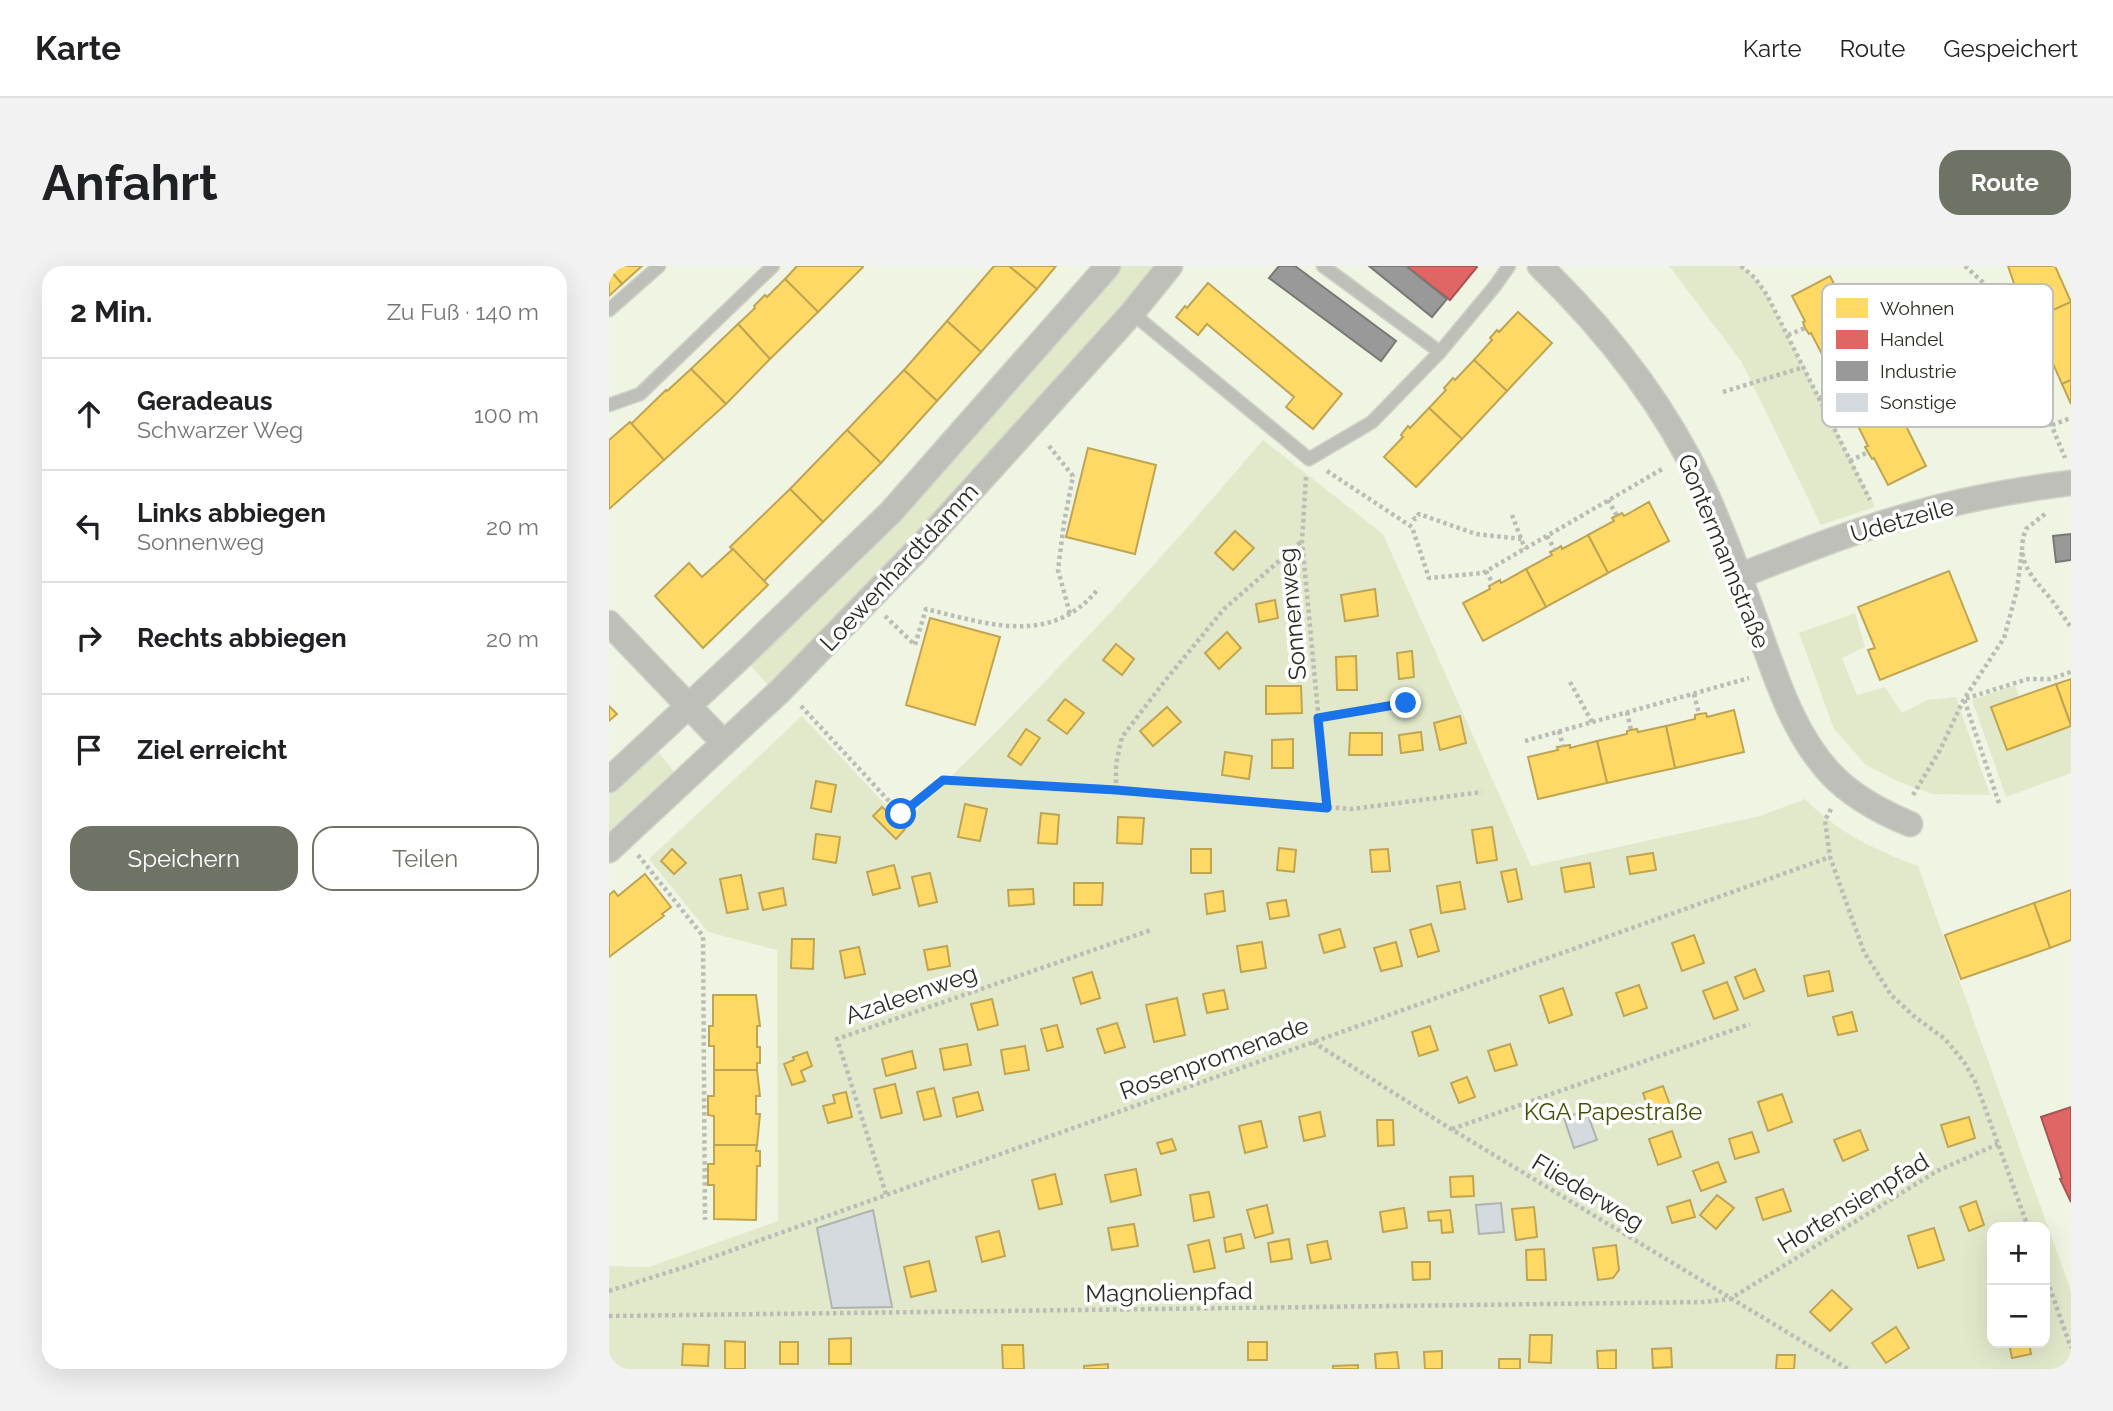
<!DOCTYPE html>
<html lang="de">
<head>
<meta charset="utf-8">
<style>
	body { margin:0; font-family:Raleway,sans-serif; background:#f2f2f2; color:#202124 }
	.controls { position:absolute; right:21px; bottom:21px; display:grid; overflow:hidden; border-radius:14px; box-shadow:0 7px 28px #0002 }
	.controls button { width:63px; height:63px; display:grid; place-items:center; padding:0; border:0; border-bottom:2px solid #e0e0e0; background:#fff; color:#202124; font:35px sans-serif }
	.stop { position:absolute; width:21px; height:21px; margin:-16px; border:5px solid #1a73e8; border-radius:50%; background:#fff }
	.stop.end { background:#1a73e8; border-color:#fff; box-shadow:0 2px 7px #0008 }
	.list { margin:0; padding:0; list-style:none }
	h2 { display:flex; justify-content:space-between; align-items:center; height:91px; margin:0; padding:0 28px; font-size:30px }
	h2 small { font-size:23px; font-weight:400; color:#757577 }
	.list li { display:grid; grid-template-columns:46px 1fr auto; gap:21px; align-items:center; box-sizing:border-box; height:112px; padding:0 28px; border-top:2px solid #e0e0e0 }
	.list b { display:block; font-size:26px; white-space:nowrap }
	.list p { margin:0; font-size:23px; white-space:nowrap; color:#757577 }
	.list em { font-size:23px; font-style:normal; color:#757577 }
	.actions { display:flex; gap:14px; padding:21px 28px }
	.actions a { flex:1; padding:16px 0; border:2px solid #6f7366; border-radius:21px; text-align:center; font-size:24px; color:#6f7366 }
	.actions .main { background:#6f7366; color:#fff }
	.icon { flex:none; width:38px; height:38px; fill:none; stroke:currentColor; stroke-width:2; stroke-linecap:round; stroke-linejoin:round }
	.map { position:relative; flex:none; width:1462px; height:1103px; overflow:hidden; border-radius:21px }
	header { display:flex; align-items:center; gap:42px; box-sizing:border-box; height:98px; padding:0 35px; background:#fff; border-bottom:2px solid #e0e0e0 }
	header strong { font-size:33px }
	nav { display:flex; gap:38px; margin-inline-start:auto; font-size:24px }
	.intro { display:flex; align-items:center; justify-content:space-between; box-sizing:border-box; height:168px; padding:0 42px }
	h1 { margin:0; font-size:49px }
	.button { padding:18px 32px; border-radius:21px; background:#6f7366; color:#fff; font-size:24px; font-weight:700 }
	main { display:flex; gap:42px; padding:0 42px }
	aside { flex:1; background:#fff; border-radius:21px; box-shadow:0 7px 28px #0002 }
	.map>svg:first-child { display:block }
	.green { fill:#e2e9cb; fill-rule:evenodd }
	.homes { fill:#ffd966; stroke:#bfa552; stroke-width:2 }
	.shops { fill:#e06666; stroke:#a95552; stroke-width:2 }
	.industry { fill:#999; stroke:#787975; stroke-width:2 }
	.building { fill:#d4dadd; stroke:#afb3af; stroke-width:2 }
	.lines { fill:none; stroke-linecap:round; stroke-linejoin:round }
	.service-casing { stroke:#cfd2c6; stroke-width:15 }
	.minor-casing { stroke:#cfd2c6; stroke-width:27 }
	.path { stroke:#babcb5; stroke-width:4.5; stroke-dasharray:3.5 3.5; stroke-linecap:butt }
	.service { stroke:#bebfb9; stroke-width:12 }
	.minor { stroke:#bebfb9; stroke-width:24 }
	.route { stroke:#1a73e8; stroke-width:9 }
	.labels { text-anchor:middle; dominant-baseline:central; stroke-width:7; stroke-linejoin:round; paint-order:stroke }
	.street-label { font-size:24px; fill:#2a2d22; stroke:#fff }
	.park-label { font-size:24px; fill:#454e02; stroke:#fff }
	.key { fill:#fff; stroke:#bfc0bd; stroke-width:2 }
	.key-label { font-size:19px; fill:#2a2d22 }
</style>
</head>
<body>
<header>
<strong>Karte</strong>
<nav><a>Karte</a><a>Route</a><a>Gespeichert</a></nav>
</header>
<div class="intro"><h1>Anfahrt</h1><a class="button">Route</a></div>
<main>
<aside>
<h2>2 Min.<small>Zu Fuß · 140 m</small></h2>
<ul class="list">
<li><svg class="icon" aria-label="ahead" viewBox="0 0 24 24"><path d="M12 20V5M6 11l6-6 6 6"/></svg><div><b>Geradeaus</b><p>Schwarzer Weg</p></div><em>100 m</em></li>
<li><svg class="icon" aria-label="left" viewBox="0 0 24 24"><path d="M17 20v-9H6M10 6l-5 5 5 5"/></svg><div><b>Links abbiegen</b><p>Sonnenweg</p></div><em>20 m</em></li>
<li><svg class="icon" aria-label="right" viewBox="0 0 24 24"><path d="M7 20v-9h11M14 6l5 5-5 5"/></svg><div><b>Rechts abbiegen</b></div><em>20 m</em></li>
<li><svg class="icon" aria-label="arrive" viewBox="0 0 24 24"><path d="M6 21V4h12l-3 4 3 4H6"/></svg><div><b>Ziel erreicht</b></div></li>
</ul>
<div class="actions"><a class="main">Speichern</a><a>Teilen</a></div>
</aside>
<div class="map">
<svg width="1462" height="1103" viewBox="0 0 1462 1103">
	<rect width="100%" height="100%" fill="#f0f4e3"/>
	<g class="green">
		<path d="M512,0H549L313,268L159,419L141,399Z"/>
		<path d="M1060,0H1132L1146,12L1158,29L1266,241L1212,259L1132,95Z"/>
		<path d="M654,174L774,268L922,600L1151,550L1196,533C1228,566 1266,584 1309,600L1462,1025V1103H0V1000L40,1001L169,955L168,684L99,666L40,593L193,450L294,557C421,436 541,307 654,174ZM1383,961H1436V1077H1383Z"/>
		<path d="M1246,347L1256,381L1233,392L1248,429L1276,421L1293,447L1318,434L1347,431L1381,529L1323,528L1288,515L1257,499L1225,463L1190,367Z"/>
		<path d="M1406,419L1410,431L1398,484L1462,460V507L1397,531L1363,434Z"/>
		<path d="M49,486L66,507L0,568V529Z"/>
	</g>
	<g class="homes">
		<path d="M0,0H33L13,18L0,3Z"/>
		<path d="M188,0H253L254,1L209,46L176,13Z"/>
		<path d="M385,0H400L428,23L372,86L338,55Z"/>
		<path d="M400,0H447L428,23Z"/>
		<path d="M1399,0H1446L1462,36L1424,53L1412,28L1409,29Z"/>
		<path d="M0,3L13,18L0,30Z"/>
		<path d="M1221,10L1253,73L1215,92L1202,67L1200,68L1196,62L1194,56L1196,55L1183,30Z"/>
		<path d="M176,13L209,46L161,93L129,58L146,42L145,40L156,29L158,31Z"/>
		<path d="M599,17L733,128L704,163L677,141L685,131L598,58L589,69L567,51L576,40L578,42Z"/>
		<path d="M1462,36V114L1453,118L1441,91L1438,92L1432,80L1436,79L1424,53Z"/>
		<path d="M909,46L943,77L898,125L865,94L883,74L881,72L888,64L890,66Z"/>
		<path d="M338,55L372,86L328,135L295,104Z"/>
		<path d="M129,58L161,93L117,138L82,103Z"/>
		<path d="M865,94L898,125L853,173L820,142L837,124L835,122L844,112L846,114Z"/>
		<path d="M82,103L117,138L55,194L22,158L57,124L58,125Z"/>
		<path d="M295,104L328,135L272,197L238,164Z"/>
		<path d="M1462,114V138L1453,118Z"/>
		<path d="M1285,136L1317,200L1279,219L1265,192L1263,193L1256,181L1259,180L1247,156Z"/>
		<path d="M820,142L853,173L807,221L775,191L794,171L792,169L799,160L801,162Z"/>
		<path d="M21,156L55,194L0,243V174Z"/>
		<path d="M238,164L272,197L214,256L181,223Z"/>
		<path d="M479,182L547,199L526,288L457,271Z"/>
		<path d="M181,223L214,256L155,315L121,281Z"/>
		<path d="M1040,236L1060,275L999,307L979,269L1005,255L1003,252L1013,247L1015,250Z"/>
		<path d="M626,265L645,282L624,304L606,287Z"/>
		<path d="M979,269L999,307L937,341L917,303L943,289L941,286L946,284L952,280L953,283Z"/>
		<path d="M124,283L159,319L94,382L46,330L80,297L93,311Z"/>
		<path d="M917,303L937,341L874,375L854,337L881,323L880,320L891,314L892,317Z"/>
		<path d="M1340,305L1368,375L1271,414L1259,384L1266,382L1249,341Z"/>
		<path d="M766,323L769,350L736,355L732,329Z"/>
		<path d="M666,334L669,352L650,356L647,338Z"/>
		<path d="M321,352L391,371L366,459L297,439Z"/>
		<path d="M618,366L632,382L610,403L596,387Z"/>
		<path d="M507,378L525,393L513,409L494,394Z"/>
		<path d="M803,385L805,411L790,413L788,387Z"/>
		<path d="M747,390L748,424H728L727,391Z"/>
		<path d="M1462,413V459L1447,418Z"/>
		<path d="M1447,418L1462,460L1398,484L1382,441Z"/>
		<path d="M657,420H692L693,447L657,448Z"/>
		<path d="M456,433L475,447L458,468L439,454Z"/>
		<path d="M0,440L8,448L0,455Z"/>
		<path d="M558,441L572,456L544,480L531,465Z"/>
		<path d="M1125,444L1135,486L1066,502L1057,460L1086,453V449L1090,448L1097,447L1098,451Z"/>
		<path d="M851,450L857,477L831,484L825,457Z"/>
		<path d="M1057,460L1066,502L998,517L988,475L1018,468V465L1022,464L1028,463L1029,466Z"/>
		<path d="M417,463L431,472L412,499L399,490Z"/>
		<path d="M812,466L814,484L792,487L790,469Z"/>
		<path d="M741,467H773V489H740Z"/>
		<path d="M684,473V502H663V474Z"/>
		<path d="M988,475L998,517L929,533L919,491L949,484L948,481L961,479V482Z"/>
		<path d="M616,486L643,490L640,513L613,509Z"/>
		<path d="M207,515L227,519L222,546L202,542Z"/>
		<path d="M356,538L378,543L371,575L349,571Z"/>
		<path d="M273,541L296,563L287,573L264,550Z"/>
		<path d="M432,547L450,549L448,578L429,577Z"/>
		<path d="M509,551L535,552L533,578L508,577Z"/>
		<path d="M883,561L888,594L868,597L863,564Z"/>
		<path d="M207,568L231,571L227,597L204,593Z"/>
		<path d="M670,582L687,584L685,606L668,604Z"/>
		<path d="M63,583L77,597L65,608L52,595Z"/>
		<rect x="582" y="583" width="20" height="24"/>
		<path d="M779,583L781,605L763,606L761,584Z"/>
		<path d="M1044,587L1047,604L1021,608L1018,591Z"/>
		<path d="M981,597L985,621L956,626L952,602Z"/>
		<path d="M285,599L291,622L264,629L258,606Z"/>
		<path d="M907,603L913,633L899,636L892,606Z"/>
		<path d="M321,607L328,636L310,640L303,611Z"/>
		<path d="M36,608L62,641L53,648L55,650L0,691V629L5,625L9,630Z"/>
		<path d="M132,609L139,643L118,647L111,613Z"/>
		<path d="M851,616L856,643L832,647L828,620Z"/>
		<path d="M465,617H494L493,639H465Z"/>
		<path d="M174,622L177,639L154,644L150,627Z"/>
		<path d="M424,623L425,638L400,640L399,624Z"/>
		<path d="M1462,624V674L1441,682L1425,637Z"/>
		<path d="M614,625L616,645L598,648L596,628Z"/>
		<path d="M677,634L680,650L661,653L658,637Z"/>
		<path d="M1425,637L1441,682L1352,713L1336,669Z"/>
		<path d="M822,658L830,685L809,691L801,664Z"/>
		<path d="M731,663L736,681L715,687L710,669Z"/>
		<path d="M1085,669L1095,697L1073,705L1063,677Z"/>
		<path d="M183,673H205L204,703L182,702Z"/>
		<path d="M653,676L657,702L632,706L628,680Z"/>
		<path d="M787,676L793,700L772,705L765,682Z"/>
		<path d="M338,680L341,700L319,704L315,684Z"/>
		<path d="M250,681L256,708L236,712L231,685Z"/>
		<path d="M1146,703L1155,725L1135,733L1126,711Z"/>
		<path d="M1220,705L1224,725L1199,730L1195,710Z"/>
		<path d="M483,706L491,732L472,738L464,712Z"/>
		<path d="M1118,716L1129,744L1105,753L1094,725Z"/>
		<path d="M1030,719L1038,742L1015,750L1007,727Z"/>
		<path d="M954,722L963,749L940,757L931,730Z"/>
		<path d="M615,724L619,743L598,747L594,728Z"/>
		<path d="M104,729H147L151,760H148V781H151V797H148V804H105V780H100V760H104Z"/>
		<path d="M568,732L576,769L545,776L537,739Z"/>
		<path d="M383,733L389,759L369,764L362,738Z"/>
		<path d="M1243,746L1248,765L1229,769L1224,751Z"/>
		<path d="M508,757L516,781L496,787L488,763Z"/>
		<path d="M448,759L454,781L438,785L432,763Z"/>
		<path d="M821,760L829,784L810,790L803,766Z"/>
		<path d="M358,778L362,799L335,804L331,783Z"/>
		<path d="M901,778L908,799L886,805L879,785Z"/>
		<path d="M416,780L420,804L396,808L392,784Z"/>
		<path d="M303,785L307,802L277,810L273,793Z"/>
		<path d="M198,786L203,800L192,805L196,815L183,819L175,798L185,794L184,791Z"/>
		<path d="M105,804H148L151,830H147V848H151L148,879H105V850L99,849V830H105Z"/>
		<path d="M858,811L866,831L850,837L842,817Z"/>
		<path d="M286,818L293,847L272,852L265,823Z"/>
		<path d="M1054,820L1065,850L1045,857L1034,827Z"/>
		<path d="M325,822L332,850L315,854L308,826Z"/>
		<path d="M237,826L243,851L219,857L214,840L226,837L224,829Z"/>
		<path d="M369,826L374,844L348,851L344,832Z"/>
		<path d="M1173,828L1183,856L1159,865L1149,836Z"/>
		<path d="M711,846L716,870L695,875L690,851Z"/>
		<path d="M1360,851L1366,872L1339,881L1332,859Z"/>
		<path d="M768,854H784L785,879L769,880Z"/>
		<path d="M652,855L658,881L636,887L630,860Z"/>
		<path d="M1251,864L1259,884L1234,895L1225,874Z"/>
		<path d="M1063,865L1072,891L1049,899L1040,873Z"/>
		<path d="M1143,866L1150,886L1126,893L1120,873Z"/>
		<path d="M563,873L567,884L552,888L548,877Z"/>
		<path d="M105,879H148L147,885H151V900H148L147,954L105,953V919H99V898H105Z"/>
		<path d="M1109,896L1117,916L1092,925L1084,905Z"/>
		<path d="M527,903L532,929L502,936L496,909Z"/>
		<path d="M446,908L453,938L430,943L423,914Z"/>
		<path d="M864,910L865,930L842,931L841,911Z"/>
		<path d="M1174,923L1182,945L1154,954L1147,932Z"/>
		<path d="M600,926L605,951L585,955L581,929Z"/>
		<path d="M1108,929L1125,942L1107,963L1091,949Z"/>
		<path d="M1081,934L1086,951L1063,957L1058,941Z"/>
		<path d="M1367,935L1375,959L1360,965L1351,941Z"/>
		<path d="M658,939L664,967L646,972L638,944Z"/>
		<path d="M925,941L928,971L907,974L903,943Z"/>
		<path d="M795,942L798,962L774,966L771,946Z"/>
		<path d="M841,944L844,966L833,967L832,954L820,955L819,946Z"/>
		<path d="M525,958L529,980L503,984L499,962Z"/>
		<path d="M1325,962L1335,994L1309,1002L1299,970Z"/>
		<path d="M390,965L396,990L373,996L367,971Z"/>
		<path d="M632,968L635,982L617,986L615,972Z"/>
		<path d="M680,973L683,993L662,996L659,977Z"/>
		<path d="M600,974L606,1002L585,1006L579,979Z"/>
		<path d="M718,975L722,993L702,997L698,979Z"/>
		<path d="M1007,979L1010,1004L1004,1012L989,1014L984,982Z"/>
		<path d="M935,983L937,1014H918L917,984Z"/>
		<path d="M320,995L327,1025L302,1031L295,1001Z"/>
		<path d="M803,996H821V1013L804,1014Z"/>
		<path d="M1223,1024L1243,1043L1221,1065L1201,1046Z"/>
		<path d="M1287,1061L1300,1082L1277,1097L1263,1077Z"/>
		<path d="M921,1069H943L942,1097L920,1096Z"/>
		<path d="M242,1072V1098H220V1073Z"/>
		<path d="M116,1075L136,1076V1103H116Z"/>
		<rect x="171" y="1076" width="18" height="22"/>
		<rect x="639" y="1076" width="19" height="18"/>
		<path d="M1400,1077H1420L1422,1088L1403,1092Z"/>
		<path d="M74,1078L100,1079L99,1100L73,1099Z"/>
		<path d="M393,1079H414L415,1103H394Z"/>
		<path d="M1062,1082L1063,1101L1044,1102L1043,1083Z"/>
		<path d="M1007,1084V1103H989L988,1085Z"/>
		<path d="M833,1085V1103H816L815,1086Z"/>
		<path d="M788,1086L790,1103H767L766,1088Z"/>
		<path d="M1168,1089H1186L1185,1103H1167Z"/>
		<rect x="890" y="1093" width="21" height="10"/>
		<path d="M499,1098V1103H475V1100Z"/>
		<path d="M749,1099V1103H724V1100Z"/>
	</g>
	<g class="shops">
		<path d="M797,0H867L868,1L841,34Z"/>
		<path d="M1462,841V936L1451,913L1453,912L1432,851Z"/>
	</g>
	<g class="industry">
		<path d="M670,0H686L787,75L772,95L660,12Z"/>
		<path d="M760,0H797L838,33L823,51Z"/>
		<path d="M1462,268V294L1447,296L1444,270Z"/>
	</g>
	<g class="building">
		<path d="M977,844L988,874L965,882L955,852Z"/>
		<path d="M892,937L895,966L870,968L867,939Z"/>
		<path d="M264,944L283,1041L223,1042L208,962Z"/>
	</g>
	<g class="lines">
		<g class="service-casing">
			<g id="service">
				<path d="M714,0L831,86L886,20L900,0"/>
				<path d="M0,44L50,0"/>
				<path d="M523,47L700,193L763,156L831,86"/>
				<path d="M0,139L31,128L164,0"/>
			</g>
		</g>
		<g class="minor-casing">
			<g id="minor">
				<path d="M931,0C998,65 1055,137 1094,221C1116,269 1134,320 1152,370C1169,418 1186,469 1221,507C1243,531 1272,546 1301,558"/>
				<path d="M1130,310C1192,286 1254,261 1319,244C1366,231 1414,223 1462,217"/>
				<path d="M0,357L115,477"/>
				<path d="M0,514L133,390L282,246L499,0"/>
				<path d="M0,584L171,425L312,280L523,47L561,0"/>
			</g>
		</g>
		<g class="path">
			<path d="M1132,0L1146,12L1158,29L1261,234"/>
			<path d="M1356,0L1389,30L1456,192"/>
			<path d="M1389,30L1406,22"/>
			<path d="M1179,69L1196,62"/>
			<path d="M1417,94L1435,86"/>
			<path d="M1114,126L1195,101"/>
			<path d="M1210,132L1228,125"/>
			<path d="M1443,159L1462,152"/>
			<path d="M440,180L464,210L455,257L449,304L461,348"/>
			<path d="M1241,195L1259,186"/>
			<path d="M718,205L803,261L820,312L874,307L1055,202"/>
			<path d="M697,211L693,275L718,542"/>
			<path d="M999,234L1008,250"/>
			<path d="M1436,248L1417,263C1405,294 1423,311 1442,333C1449,342 1455,352 1462,361"/>
			<path d="M903,249L916,283"/>
			<path d="M804,251L806,253L810,248L867,268L913,273"/>
			<path d="M938,270L946,284"/>
			<path d="M877,305L884,318"/>
			<path d="M276,350L306,379L317,343C379,358 443,381 490,322"/>
			<path d="M961,416L983,456"/>
			<path d="M1085,428L1090,448"/>
			<path d="M192,440L292,548L334,514L507,524L743,543L873,526"/>
			<path d="M1018,446L1022,464"/>
			<path d="M709,451L797,437"/>
			<path d="M950,465L954,480"/>
			<path d="M916,475L1140,412"/>
			<path d="M507,524V498L513,471L555,416L615,343L693,275"/>
			<path d="M1304,529L1331,484L1355,433L1395,372L1408,324L1413,285"/>
			<path d="M1390,537L1355,433L1419,413H1441L1462,406"/>
			<path d="M1222,543L1216,554L1221,591L1255,686L1282,729L1306,751L1336,773L1355,796L1367,817L1419,961"/>
			<path d="M29,589L94,670L96,954"/>
			<path d="M704,776L842,863L1239,1103"/>
			<path d="M843,863L1141,758"/>
			<path d="M277,928L228,773L542,664"/>
			<path d="M1436,1008L1462,1082"/>
			<path d="M0,1025L79,1000L1221,591"/>
			<path d="M0,1050L1095,1036L1121,1033L1328,905L1389,878"/>
		</g>
		<use href="#service" class="service"/>
		<use href="#minor" class="minor"/>
	</g>
	<g class="lines">
		<path class="route" d="M292,548L334,514L507,524L718,542L709,452L797,437"/>
	</g>
	<g class="labels">
		<g class="street-label">
			<text transform="translate(1293 254) rotate(-16)">Udetzeile</text>
			<text transform="translate(1115 285) rotate(68)">Gontermannstraße</text>
			<text transform="translate(290 301) rotate(-47)">Loewenhardtdamm</text>
			<text transform="translate(683 348) rotate(-95)">Sonnenweg</text>
			<text transform="translate(302 728) rotate(-19)">Azaleenweg</text>
			<text transform="translate(605 792) rotate(-20)">Rosenpromenade</text>
			<text transform="translate(979 926) rotate(31)">Fliederweg</text>
			<text transform="translate(1244 937) rotate(-31)">Hortensienpfad</text>
			<text transform="translate(560 1026) rotate(-1)">Magnolienpfad</text>
		</g>
		<g class="park-label">
			<text x="1004" y="845">KGA Papestraße</text>
		</g>
	</g>
	<rect x="1213" y="18" width="231" height="143" rx="10" class="key"/>
	<rect x="1227" y="32" width="32" height="20" fill="#ffd966"/>
	<rect x="1227" y="64" width="32" height="19" fill="#e06666"/>
	<rect x="1227" y="95" width="32" height="20" fill="#999"/>
	<rect x="1227" y="127" width="32" height="19" fill="#d4dadd"/>
	<g class="key-label">
		<text x="1271" y="49">Wohnen</text>
		<text x="1271" y="80">Handel</text>
		<text x="1271" y="112">Industrie</text>
		<text x="1271" y="143">Sonstige</text>
	</g>
</svg>
<div class="controls">
<button>+</button>
<button>−</button>
</div>
<div class="stop" style="left:292px;top:548px"></div>
<div class="stop end" style="left:797px;top:437px"></div>
</div>
</main>
</body>
</html>
